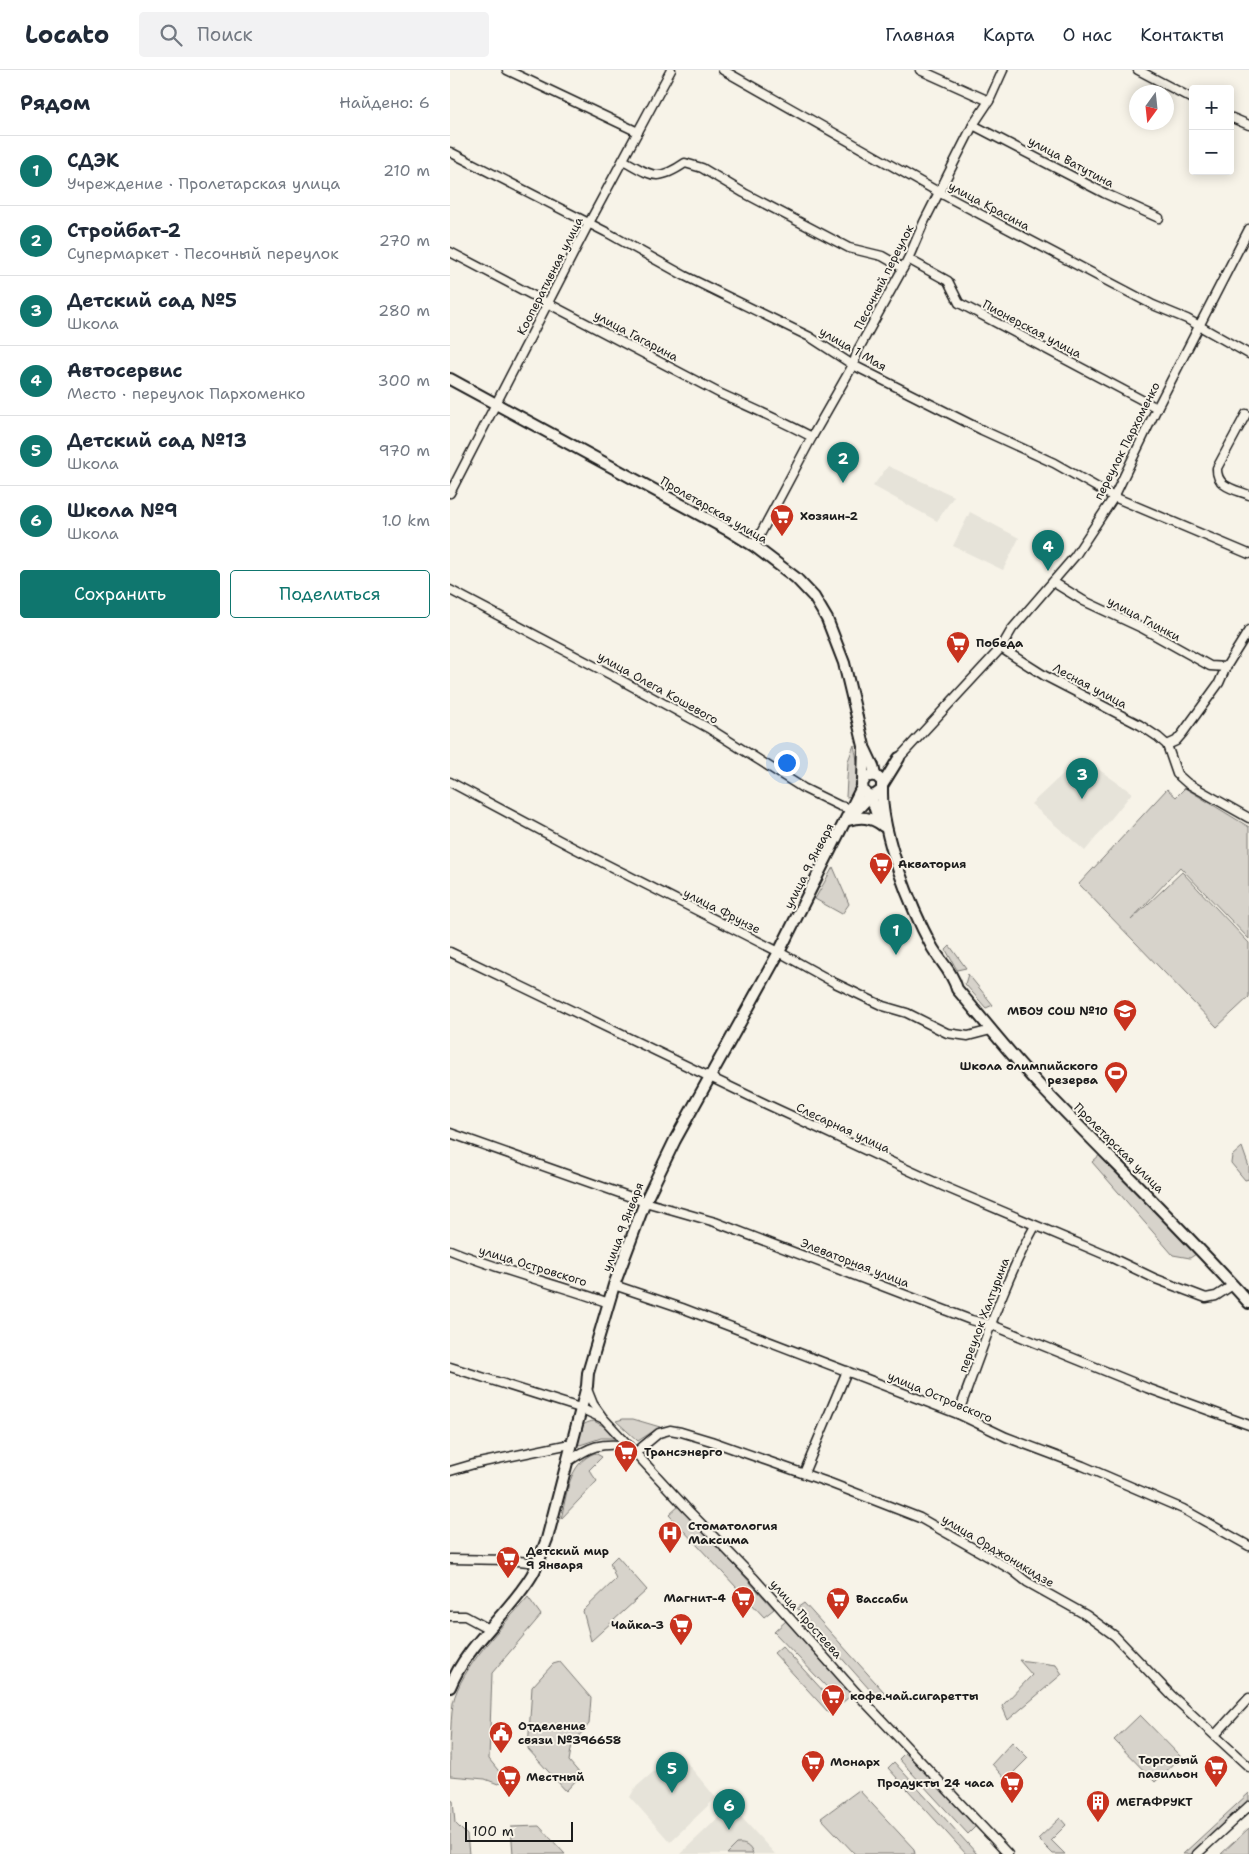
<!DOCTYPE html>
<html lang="ru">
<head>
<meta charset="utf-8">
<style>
	body { margin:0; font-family:"Shantell Sans",sans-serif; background:#f2f2f3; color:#1f2937 }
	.controls { position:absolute; right:15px; top:15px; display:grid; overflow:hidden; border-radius:5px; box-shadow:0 2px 12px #0003 }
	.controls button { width:45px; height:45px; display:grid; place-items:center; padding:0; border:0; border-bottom:1px solid #e0e1e3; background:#fff; color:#1f2937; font:25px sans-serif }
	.compass { position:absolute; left:679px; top:15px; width:45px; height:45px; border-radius:50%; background:#fff; box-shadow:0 2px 12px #0003; rotate:195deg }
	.scale { position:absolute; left:15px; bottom:12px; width:108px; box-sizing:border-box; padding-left:5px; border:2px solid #1c1c1c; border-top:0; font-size:14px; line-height:18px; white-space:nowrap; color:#1c1c1c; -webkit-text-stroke:4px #f7f3e8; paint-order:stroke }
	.you { position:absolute; left:336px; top:692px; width:18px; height:18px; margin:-12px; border:4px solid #fff; border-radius:50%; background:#1a73e8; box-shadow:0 0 0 8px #1a73e833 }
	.badge { display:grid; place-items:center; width:32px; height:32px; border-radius:50%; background:#0f766e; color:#fff; font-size:16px; font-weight:700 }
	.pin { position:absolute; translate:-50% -41px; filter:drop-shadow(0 1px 2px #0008) }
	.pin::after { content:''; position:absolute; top:26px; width:18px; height:15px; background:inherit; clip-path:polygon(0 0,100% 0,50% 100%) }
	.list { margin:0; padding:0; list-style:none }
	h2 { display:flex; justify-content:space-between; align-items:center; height:65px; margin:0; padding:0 20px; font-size:21px }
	h2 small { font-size:16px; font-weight:400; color:#747a83 }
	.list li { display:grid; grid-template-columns:32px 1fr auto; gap:15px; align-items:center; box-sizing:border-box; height:70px; padding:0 20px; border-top:1px solid #e0e1e3 }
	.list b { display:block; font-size:19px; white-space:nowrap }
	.list p { margin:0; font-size:16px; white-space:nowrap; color:#747a83 }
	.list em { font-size:16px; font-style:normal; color:#747a83 }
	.actions { display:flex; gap:10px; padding:15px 20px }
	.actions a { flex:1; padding:11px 0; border:1px solid #0f766e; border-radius:5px; text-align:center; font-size:18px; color:#0f766e }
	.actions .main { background:#0f766e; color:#fff }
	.icon { flex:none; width:28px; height:28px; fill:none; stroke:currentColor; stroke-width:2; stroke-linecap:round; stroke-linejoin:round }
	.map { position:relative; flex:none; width:799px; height:1784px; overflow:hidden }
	header { display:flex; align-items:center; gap:30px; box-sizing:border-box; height:70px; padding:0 25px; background:#fff; border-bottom:1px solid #e0e1e3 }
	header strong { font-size:24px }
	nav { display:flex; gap:28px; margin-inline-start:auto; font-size:18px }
	.search { width:350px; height:45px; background:#f2f2f3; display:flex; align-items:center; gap:12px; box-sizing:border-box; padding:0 18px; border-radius:5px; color:#747a83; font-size:19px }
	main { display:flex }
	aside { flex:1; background:#fff }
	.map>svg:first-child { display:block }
	.built { fill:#e6e3d9 }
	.green { fill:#d7d3cb; stroke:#7a7874 }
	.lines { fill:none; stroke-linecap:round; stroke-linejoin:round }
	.minor-casing { stroke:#1c1c1c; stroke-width:11 }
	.major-casing { stroke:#1c1c1c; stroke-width:14 }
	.minor { stroke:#f7f3e8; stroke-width:8 }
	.major { stroke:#f7f3e8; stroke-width:10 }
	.labels { text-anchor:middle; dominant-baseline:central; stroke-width:4; stroke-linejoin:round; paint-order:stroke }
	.street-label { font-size:12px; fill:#1c1c1c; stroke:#f7f3e8 }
	.poi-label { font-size:12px; font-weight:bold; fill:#1c1c1c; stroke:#f7f3e8; text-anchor:start }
</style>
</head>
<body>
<header>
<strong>Locato</strong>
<div class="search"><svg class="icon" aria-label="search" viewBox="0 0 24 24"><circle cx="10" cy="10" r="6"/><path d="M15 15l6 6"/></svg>Поиск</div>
<nav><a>Главная</a><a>Карта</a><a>О нас</a><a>Контакты</a></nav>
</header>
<main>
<aside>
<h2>Рядом<small>Найдено: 6</small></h2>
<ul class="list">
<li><span class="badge">1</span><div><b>СДЭК</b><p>Учреждение · Пролетарская улица</p></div><em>210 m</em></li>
<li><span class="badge">2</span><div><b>Стройбат-2</b><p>Супермаркет · Песочный переулок</p></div><em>270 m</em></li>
<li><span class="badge">3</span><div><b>Детский сад №5</b><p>Школа</p></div><em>280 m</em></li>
<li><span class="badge">4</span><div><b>Автосервис</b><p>Место · переулок Пархоменко</p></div><em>300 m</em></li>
<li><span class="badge">5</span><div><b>Детский сад №13</b><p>Школа</p></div><em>970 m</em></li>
<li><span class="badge">6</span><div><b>Школа №9</b><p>Школа</p></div><em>1.0 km</em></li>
</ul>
<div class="actions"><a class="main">Сохранить</a><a>Поделиться</a></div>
</aside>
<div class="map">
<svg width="799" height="1784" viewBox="0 0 799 1784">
	<rect width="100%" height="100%" fill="#f7f3e8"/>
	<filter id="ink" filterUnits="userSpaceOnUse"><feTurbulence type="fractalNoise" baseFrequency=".02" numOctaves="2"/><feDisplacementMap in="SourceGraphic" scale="10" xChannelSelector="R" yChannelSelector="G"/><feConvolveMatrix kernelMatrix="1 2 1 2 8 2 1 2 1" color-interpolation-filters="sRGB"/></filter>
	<g filter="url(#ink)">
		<g class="built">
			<path d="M438,396L504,426L487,451L423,416Z"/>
			<path d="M520,442L569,468L553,500L503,476Z"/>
			<path d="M631,687L682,723L635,781L581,734Z"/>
			<path d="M227,1681L266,1728L220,1772L180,1727L185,1718Z"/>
			<path d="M281,1736L325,1784H230Z"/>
		</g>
		<g class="green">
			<path d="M404,675C407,692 414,711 403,726L396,727L398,691Z"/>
			<path d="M735,718L799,757V869L730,797L681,850L732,802L799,873V927L767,957L629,814L717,719L726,727Z"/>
			<path d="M383,797L399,834L392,844L365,829Z"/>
			<path d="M500,876L516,898L507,900L496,880Z"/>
			<path d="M518,904L543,935L536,938L515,914Z"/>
			<path d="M792,1077L799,1097V1109L795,1110L781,1093L782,1086Z"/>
			<path d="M651,1084L749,1182L740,1188L723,1185L642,1092Z"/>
			<path d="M173,1349H183L210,1357L188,1371L166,1351Z"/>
			<path d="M144,1351L155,1357L164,1368H151L130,1375L127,1373C129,1360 130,1353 144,1351Z"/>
			<path d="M145,1383L152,1387L139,1400L147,1411L111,1449C117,1425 118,1393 145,1383Z"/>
			<path d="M230,1435L324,1539L314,1547L219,1445Z"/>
			<path d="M167,1486L197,1520L141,1571L133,1541L166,1509L160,1493Z"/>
			<path d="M78,1527L91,1545L42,1603L39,1689L56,1710L48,1714L35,1709L0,1706C0,1682 0,1656 3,1633C11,1597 54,1555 78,1527Z"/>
			<path d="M354,1533L435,1623L428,1629L347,1538Z"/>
			<path d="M337,1550L405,1622L392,1633L324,1562Z"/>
			<path d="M332,1576L386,1635L378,1642L324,1583Z"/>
			<path d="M569,1590L606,1595L612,1604L558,1650L552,1636L582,1605Z"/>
			<path d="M110,1592L141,1628L139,1654L122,1674L119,1691L131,1705L116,1721L78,1679L82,1617L103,1594Z"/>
			<path d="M690,1645L731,1687L705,1712L664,1670Z"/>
			<path d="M562,1672L578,1688L556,1710L542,1694Z"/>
			<path d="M456,1682L526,1756L518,1764L449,1689Z"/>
			<path d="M444,1692L527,1784H516L438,1698Z"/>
			<path d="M409,1720L464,1779L465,1784H405L371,1748Z"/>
			<path d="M799,1723V1732L742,1784H733Z"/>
			<path d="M0,1730L3,1731L5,1753L17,1765L19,1784H0Z"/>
			<path d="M610,1748L616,1755L601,1770L615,1784H603L588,1769Z"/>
			<path d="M89,1756L115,1784H63L61,1757Z"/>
			<path d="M799,1758V1784H771Z"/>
			<path d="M287,1774C295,1773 300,1776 303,1784H277Z"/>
		</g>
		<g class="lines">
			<g class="minor-casing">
				<g id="minor">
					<path d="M57,0L188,62"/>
					<path d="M273,0L490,123L703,235L737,249L799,284"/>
					<path d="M470,0L539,31"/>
					<path d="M688,0L743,29"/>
					<path d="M780,47L799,55"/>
					<path d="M523,55L654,123L709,148"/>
					<path d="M0,82L156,162L235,206L360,267L403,295L532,360L604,393L664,427L799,484"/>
					<path d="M173,90C201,105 206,113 235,93L252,98L294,123L399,178L432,186L453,198"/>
					<path d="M0,182L271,324C302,338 332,351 362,367"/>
					<path d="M458,189L498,211L509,233L707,338"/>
					<path d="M796,344L767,398C766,417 784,419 799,425"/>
					<path d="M0,423L139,153L221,0"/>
					<path d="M304,476L362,367L403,295L408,280L458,189L474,152L523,55L539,31L553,0"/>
					<path d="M603,512L634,531L692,558L760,596L776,597"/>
					<path d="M0,520L167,608L260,659L353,718L390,736L402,739"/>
					<path d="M551,578L595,606L690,655L708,667L717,675L727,704L737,713L799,748"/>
					<path d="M717,675L726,671L732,664L769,613L776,597L799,560"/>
					<path d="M449,688L551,578L562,559L625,486L664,427L707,338L799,159"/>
					<path d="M0,712L122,777L329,882L385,913L433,936L457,943L497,963L518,966L541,960"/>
					<path d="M0,882L316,1034L495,1117L658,1186L706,1209L756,1228L766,1226L783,1215"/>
					<path d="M0,1063L195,1132L265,1152L521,1250L542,1255L697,1318L799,1355"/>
					<path d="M0,1180C52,1201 106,1214 159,1233"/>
					<path d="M164,1215L232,1238L508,1344L556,1367L633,1396L733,1439L799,1476"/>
					<path d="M0,1297L130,1338L154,1349L238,1440L303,1507L411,1628L558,1784"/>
					<path d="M137,1319L143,1334L153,1348"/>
					<path d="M508,1344C532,1281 552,1215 585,1156"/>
					<path d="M186,1382L209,1363L220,1360L231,1362L261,1371L380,1413L470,1448L562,1500L577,1512L636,1545L665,1566L722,1626L799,1697"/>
					<path d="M116,1393C140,1376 150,1372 180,1376"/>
					<path d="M0,1401L24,1394L120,1374"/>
					<path d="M354,1403L397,1301"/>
					<path d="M0,1489L59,1490L88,1493"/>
					<path d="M0,1546H15L39,1559"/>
					<path d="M765,1665L799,1628"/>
					<path d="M747,1784L799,1736"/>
				</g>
			</g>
			<g class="major-casing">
				<g id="major">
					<path d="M0,309L278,460L304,476L346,508L364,527L377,549L394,593L414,676L413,711"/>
					<path d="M415,679L423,696L425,705"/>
					<path d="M433,714L449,688"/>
					<path d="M432,720C431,764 461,838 482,877C490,891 503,903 507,919C536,953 563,988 594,1020C662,1091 733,1159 799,1233"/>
					<path d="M421,726L426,742L433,756"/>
					<path d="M404,743L420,726L425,725L432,720V711L425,705L416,707L412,714L413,721L420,726"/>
					<path d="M398,750C411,746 421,747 432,755"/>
					<path d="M0,1617C17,1574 58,1545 82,1505C89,1493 92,1481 97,1469L137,1316L138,1303L164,1215L195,1132L225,1070L329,882L412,717"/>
				</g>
			</g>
			<use href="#minor" class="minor"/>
			<use href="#major" class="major"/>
		</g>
	</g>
	<defs>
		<g id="supermarket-pin" transform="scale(1.25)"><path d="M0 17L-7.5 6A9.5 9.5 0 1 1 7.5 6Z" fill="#c8321e" stroke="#f7f3e8"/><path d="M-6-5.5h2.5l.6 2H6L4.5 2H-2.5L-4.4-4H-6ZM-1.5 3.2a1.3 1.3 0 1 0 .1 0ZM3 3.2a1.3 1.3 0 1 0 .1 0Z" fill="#fff"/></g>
		<g id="school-pin" transform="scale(1.25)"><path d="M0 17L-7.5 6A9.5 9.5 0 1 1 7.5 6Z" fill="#c8321e" stroke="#f7f3e8"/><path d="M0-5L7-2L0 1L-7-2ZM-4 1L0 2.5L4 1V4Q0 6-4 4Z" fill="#fff"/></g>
		<g id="stadium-pin" transform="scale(1.25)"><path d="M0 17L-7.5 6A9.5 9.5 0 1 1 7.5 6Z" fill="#c8321e" stroke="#f7f3e8"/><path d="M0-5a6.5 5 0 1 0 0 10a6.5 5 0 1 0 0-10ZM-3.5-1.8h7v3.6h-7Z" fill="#fff"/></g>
		<g id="hospital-pin" transform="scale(1.25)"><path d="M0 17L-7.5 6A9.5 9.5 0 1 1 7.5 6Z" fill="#c8321e" stroke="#f7f3e8"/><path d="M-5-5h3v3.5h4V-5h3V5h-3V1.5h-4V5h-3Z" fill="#fff"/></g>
		<g id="civic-pin" transform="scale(1.25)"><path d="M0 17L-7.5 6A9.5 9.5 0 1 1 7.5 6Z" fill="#c8321e" stroke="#f7f3e8"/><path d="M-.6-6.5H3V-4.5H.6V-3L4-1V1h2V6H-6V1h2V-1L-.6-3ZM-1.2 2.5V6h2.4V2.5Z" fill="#fff"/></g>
		<g id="building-pin" transform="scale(1.25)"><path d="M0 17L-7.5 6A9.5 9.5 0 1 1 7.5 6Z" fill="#c8321e" stroke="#f7f3e8"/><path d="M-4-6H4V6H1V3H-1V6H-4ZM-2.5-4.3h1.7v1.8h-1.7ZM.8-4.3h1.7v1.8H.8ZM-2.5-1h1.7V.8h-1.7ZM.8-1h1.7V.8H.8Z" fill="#fff"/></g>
	</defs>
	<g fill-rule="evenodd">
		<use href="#supermarket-pin" x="332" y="446"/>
		<use href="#supermarket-pin" x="508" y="573"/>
		<use href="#supermarket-pin" x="431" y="794"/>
		<use href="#school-pin" x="675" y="941"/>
		<use href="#stadium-pin" x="666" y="1003"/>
		<use href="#supermarket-pin" x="176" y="1382"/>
		<use href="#hospital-pin" x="220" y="1463"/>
		<use href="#supermarket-pin" x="58" y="1488"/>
		<use href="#supermarket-pin" x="293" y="1528"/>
		<use href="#supermarket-pin" x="388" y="1529"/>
		<use href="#supermarket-pin" x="231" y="1555"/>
		<use href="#supermarket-pin" x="383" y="1626"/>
		<use href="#civic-pin" x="51" y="1663"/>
		<use href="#supermarket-pin" x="363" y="1692"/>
		<use href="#supermarket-pin" x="766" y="1697"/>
		<use href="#supermarket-pin" x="59" y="1707"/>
		<use href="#supermarket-pin" x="562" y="1713"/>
		<use href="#building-pin" x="648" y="1732"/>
	</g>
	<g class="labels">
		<g class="street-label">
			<text transform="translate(621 92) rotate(28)">улица Ватутина</text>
			<text transform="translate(539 136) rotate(28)">улица Красина</text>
			<text transform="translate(100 206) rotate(-63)">Кооперативная улица</text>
			<text transform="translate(434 207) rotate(-63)">Песочный переулок</text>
			<text transform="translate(582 259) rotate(28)">Пионерская улица</text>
			<text transform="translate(186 266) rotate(28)">улица Гагарина</text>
			<text transform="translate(403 279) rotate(30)">улица 1 Мая</text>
			<text transform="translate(677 371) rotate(-63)">переулок Пархоменко</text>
			<text transform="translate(264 440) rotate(30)">Пролетарская улица</text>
			<text transform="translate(694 549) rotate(28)">улица Глинки</text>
			<text transform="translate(640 616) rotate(28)">Лесная улица</text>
			<text transform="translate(208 618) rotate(29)">улица Олега Кошевого</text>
			<text transform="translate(359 796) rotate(-63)">улица 9 Января</text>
			<text transform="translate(272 841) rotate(27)">улица Фрунзе</text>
			<text transform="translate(393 1058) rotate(25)">Слесарная улица</text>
			<text transform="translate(669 1078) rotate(45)">Пролетарская улица</text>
			<text transform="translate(173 1157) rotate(-69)">улица 9 Января</text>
			<text transform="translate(405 1193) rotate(21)">Элеваторная улица</text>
			<text transform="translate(83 1196) rotate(17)">улица Островского</text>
			<text transform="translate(534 1245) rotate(-69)">переулок Халтурина</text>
			<text transform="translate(490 1327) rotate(23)">улица Островского</text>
			<text transform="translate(548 1481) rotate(31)">улица Орджоникидзе</text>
			<text transform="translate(356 1549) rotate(48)">улица Простеева</text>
		</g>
		<g class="poi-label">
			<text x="350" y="446">Хозяин-2</text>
			<text x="526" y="573">Победа</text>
			<text x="448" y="794">Акватория</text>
			<text x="658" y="941" text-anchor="end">МБОУ СОШ №10</text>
			<text x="648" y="996" text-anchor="end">Школа олимпийского<tspan x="648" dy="14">резерва</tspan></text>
			<text x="194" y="1382">Трансэнерго</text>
			<text x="238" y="1456">Стоматология<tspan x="238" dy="14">Максима</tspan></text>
			<text x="76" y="1481">Детский мир<tspan x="76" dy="14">9 Января</tspan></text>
			<text x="276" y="1528" text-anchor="end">Магнит-4</text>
			<text x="406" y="1529">Вассаби</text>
			<text x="214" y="1555" text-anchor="end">Чайка-3</text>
			<text x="400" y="1626">кофе.чай.сигаретты</text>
			<text x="68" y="1656">Отделение<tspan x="68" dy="14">связи №396658</tspan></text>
			<text x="748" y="1690" text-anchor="end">Торговый<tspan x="748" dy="14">павильон</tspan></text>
			<text x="380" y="1692">Монарх</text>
			<text x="76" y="1707">Местный</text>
			<text x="544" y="1713" text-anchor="end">Продукты 24 часа</text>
			<text x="666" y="1732">МЕГАФРУКТ</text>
		</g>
	</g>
</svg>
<div class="controls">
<button>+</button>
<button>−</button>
</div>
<svg class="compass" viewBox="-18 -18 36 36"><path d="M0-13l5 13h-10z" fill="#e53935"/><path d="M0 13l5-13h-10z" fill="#747a83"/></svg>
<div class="scale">100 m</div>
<div class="you"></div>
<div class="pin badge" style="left:446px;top:885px">1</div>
<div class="pin badge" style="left:393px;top:413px">2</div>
<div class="pin badge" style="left:632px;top:729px">3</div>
<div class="pin badge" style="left:598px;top:501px">4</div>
<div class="pin badge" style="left:222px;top:1723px">5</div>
<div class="pin badge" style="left:279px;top:1760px">6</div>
</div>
</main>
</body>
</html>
